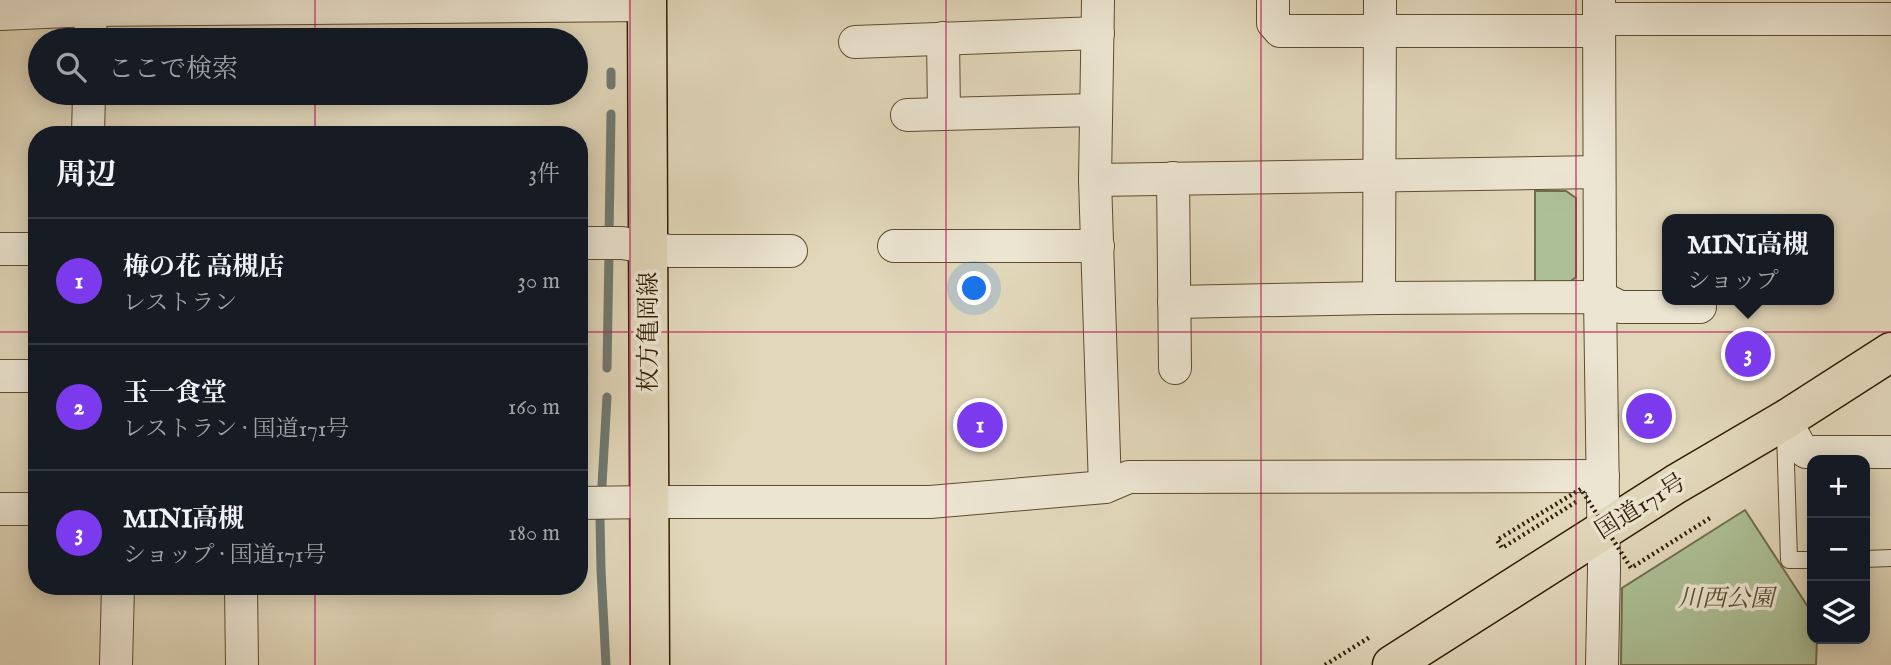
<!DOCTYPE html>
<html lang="ja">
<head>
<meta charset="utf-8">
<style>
	body { margin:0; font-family:"IM FELL English","Noto Serif JP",serif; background:#20242c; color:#f1f3f6 }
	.controls { position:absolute; right:21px; bottom:21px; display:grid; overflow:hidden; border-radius:14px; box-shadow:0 4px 18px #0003 }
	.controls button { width:63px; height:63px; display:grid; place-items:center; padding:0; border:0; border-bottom:2px solid #363941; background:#171b24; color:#f1f3f6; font:35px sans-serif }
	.you { position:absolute; left:975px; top:289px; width:24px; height:24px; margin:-18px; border:5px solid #fff; border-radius:50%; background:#1a73e8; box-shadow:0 0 0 10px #1a73e833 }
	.badge { display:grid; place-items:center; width:46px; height:46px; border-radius:50%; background:#7c3aed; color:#fff; font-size:23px; font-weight:700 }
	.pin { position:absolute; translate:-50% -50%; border:4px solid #fff; box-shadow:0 2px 7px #0006 }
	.popup { position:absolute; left:1662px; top:214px; width:172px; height:91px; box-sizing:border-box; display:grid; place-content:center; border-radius:14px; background:#171b24; filter:drop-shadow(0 2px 5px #0005); font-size:23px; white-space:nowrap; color:#9ea1a6 }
	.popup b { font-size:26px; color:#f1f3f6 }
	.popup::after { content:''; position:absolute; left:50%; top:100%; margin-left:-14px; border:14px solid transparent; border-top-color:#171b24 }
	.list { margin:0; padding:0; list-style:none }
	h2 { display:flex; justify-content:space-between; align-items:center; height:91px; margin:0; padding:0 28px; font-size:30px }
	h2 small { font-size:23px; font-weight:400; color:#9ea1a6 }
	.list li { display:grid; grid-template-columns:46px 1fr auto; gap:21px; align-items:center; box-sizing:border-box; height:126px; padding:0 28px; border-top:2px solid #363941 }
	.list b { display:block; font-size:26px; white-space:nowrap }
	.list p { margin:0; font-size:23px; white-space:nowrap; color:#9ea1a6 }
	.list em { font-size:23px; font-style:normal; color:#9ea1a6 }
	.icon { flex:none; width:38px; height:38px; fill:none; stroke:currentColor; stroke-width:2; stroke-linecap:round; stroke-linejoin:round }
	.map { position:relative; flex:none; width:1891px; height:665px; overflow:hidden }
	.search { position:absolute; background:#171b24; box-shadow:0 4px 18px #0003; left:28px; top:28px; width:560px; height:77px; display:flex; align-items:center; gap:18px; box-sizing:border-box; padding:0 24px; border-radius:38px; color:#9ea1a6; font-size:26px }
	.panel { position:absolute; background:#171b24; box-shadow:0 4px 18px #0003; left:28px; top:126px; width:560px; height:469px; border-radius:28px }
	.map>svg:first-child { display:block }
	.green { fill:#acbf95; stroke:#6f6e4a; stroke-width:2 }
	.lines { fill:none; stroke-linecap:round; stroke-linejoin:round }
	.stream { stroke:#6f796f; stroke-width:9 }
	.lane-casing { stroke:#5e4c2e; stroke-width:18 }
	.street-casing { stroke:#5e4c2e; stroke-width:34 }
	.primary-casing { stroke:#321d00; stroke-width:41 }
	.highway-casing { stroke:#321d00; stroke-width:41 }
	.path { stroke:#321d00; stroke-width:4.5; stroke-dasharray:2 3.5; stroke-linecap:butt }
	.lane { stroke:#ece5d2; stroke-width:16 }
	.street { stroke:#ece5d2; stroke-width:32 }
	.primary { stroke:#e1d7ba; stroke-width:38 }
	.highway { stroke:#e1d7ba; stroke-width:38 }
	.path-bridge { stroke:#321d00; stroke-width:4.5; stroke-dasharray:2 3.5; stroke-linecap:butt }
	.grid { fill:none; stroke:#c2185b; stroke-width:2; stroke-opacity:0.55 }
	.labels { text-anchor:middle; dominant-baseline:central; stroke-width:7; stroke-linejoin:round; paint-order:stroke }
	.street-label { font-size:24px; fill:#321d00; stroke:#ece5d2 }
	.park-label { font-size:24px; font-style:italic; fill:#574e2d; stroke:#ece5d2 }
</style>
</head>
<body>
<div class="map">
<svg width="1891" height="665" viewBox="0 0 1891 665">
	<rect width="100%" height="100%" fill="#e1d7ba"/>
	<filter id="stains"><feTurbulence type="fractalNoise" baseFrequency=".00286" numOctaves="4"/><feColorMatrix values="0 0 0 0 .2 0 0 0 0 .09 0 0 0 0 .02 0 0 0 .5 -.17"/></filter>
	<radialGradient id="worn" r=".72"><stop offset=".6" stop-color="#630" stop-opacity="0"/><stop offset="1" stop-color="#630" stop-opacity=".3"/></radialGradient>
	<g class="green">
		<path d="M1535,191H1566L1576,198V277L1566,285H1535Z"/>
		<path d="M1745,510L1812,613V639H1817L1816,665H1621L1622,588Z"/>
	</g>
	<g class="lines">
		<g class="stream">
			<path d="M611,72V85"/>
			<path d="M609,234L611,114"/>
			<path d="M607,368L609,253"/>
			<path d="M602,485L607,397"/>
			<path d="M600,518L601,570L606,665"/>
		</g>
		<g class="lane-casing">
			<g id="lane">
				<path d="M1785,432L1789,560H1812"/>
				<path d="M1865,559L1891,558"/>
			</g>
		</g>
		<g class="street-casing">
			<g id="street">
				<path d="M90,0L91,10L90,40"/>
				<path d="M1098,0L1095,180L1105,487"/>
				<path d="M1273,0V23L1280,31H1599"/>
				<path d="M1599,0L1600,297L1604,569L1602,665"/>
				<path d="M0,14L91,10L647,5"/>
				<path d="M1599,19H1891"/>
				<path d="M943,38L944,114"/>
				<path d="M855,42L1098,33"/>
				<path d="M907,115L1096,110"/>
				<path d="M88,135L89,93"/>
				<path d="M1173,178L1175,368"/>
				<path d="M1095,180L1599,172"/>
				<path d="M579,243H622L670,251H791"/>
				<path d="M894,246H1098"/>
				<path d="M0,249H37"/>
				<path d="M1379,298L1380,0"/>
				<path d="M1174,302L1379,298L1600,297L1620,307H1700"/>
				<path d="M0,376H37"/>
				<path d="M1785,420L1799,445L1806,452H1891"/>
				<path d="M579,503L650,502H930L1105,487L1129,477L1603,476"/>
				<path d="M0,509H37"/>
				<path d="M241,586L242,665"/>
				<path d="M116,665L118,586"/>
			</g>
		</g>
		<g class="primary-casing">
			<path id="primary" d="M647,0L650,665"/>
		</g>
		<g class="highway-casing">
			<path id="highway" d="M1392,665L1676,484L1785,420L1891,352"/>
		</g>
		<path class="path" d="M1325,665L1370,637"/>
		<use href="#lane" class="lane"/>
		<use href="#street" class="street"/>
		<use href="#primary" class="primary"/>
		<use href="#highway" class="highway"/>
		<path class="path-bridge" d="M1576,502L1502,548L1497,540L1581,489L1631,568L1710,518"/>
	</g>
	<path class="grid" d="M315,0V40M630,0V665M946,0V665M1261,0V665M1576,0V665M315,93V135M0,332H37M579,332H1891M315,586V665"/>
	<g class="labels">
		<g class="street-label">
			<text transform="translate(649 332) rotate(-90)">枚方亀岡線</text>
			<text transform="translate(1641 507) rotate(-32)">国道171号</text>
		</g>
		<g class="park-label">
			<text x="1726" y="599">川西公園</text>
		</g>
	</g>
	<rect width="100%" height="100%" filter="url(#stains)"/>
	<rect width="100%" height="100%" fill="url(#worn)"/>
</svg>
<div class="controls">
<button>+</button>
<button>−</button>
<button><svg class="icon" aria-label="layers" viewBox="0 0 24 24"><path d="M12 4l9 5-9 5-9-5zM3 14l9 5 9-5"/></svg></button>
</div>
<div class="you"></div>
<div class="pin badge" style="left:980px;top:425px">1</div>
<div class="pin badge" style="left:1649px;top:416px">2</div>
<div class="pin badge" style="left:1748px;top:354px">3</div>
<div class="popup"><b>MINI高槻</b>ショップ</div>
<div class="search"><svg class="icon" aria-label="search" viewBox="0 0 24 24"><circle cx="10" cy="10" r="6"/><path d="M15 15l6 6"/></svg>ここで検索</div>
<section class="panel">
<h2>周辺<small>3件</small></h2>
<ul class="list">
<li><span class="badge">1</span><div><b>梅の花 高槻店</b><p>レストラン</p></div><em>30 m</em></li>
<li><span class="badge">2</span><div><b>玉一食堂</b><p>レストラン · 国道171号</p></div><em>160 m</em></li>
<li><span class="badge">3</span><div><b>MINI高槻</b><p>ショップ · 国道171号</p></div><em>180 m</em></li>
</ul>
</section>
</div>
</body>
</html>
